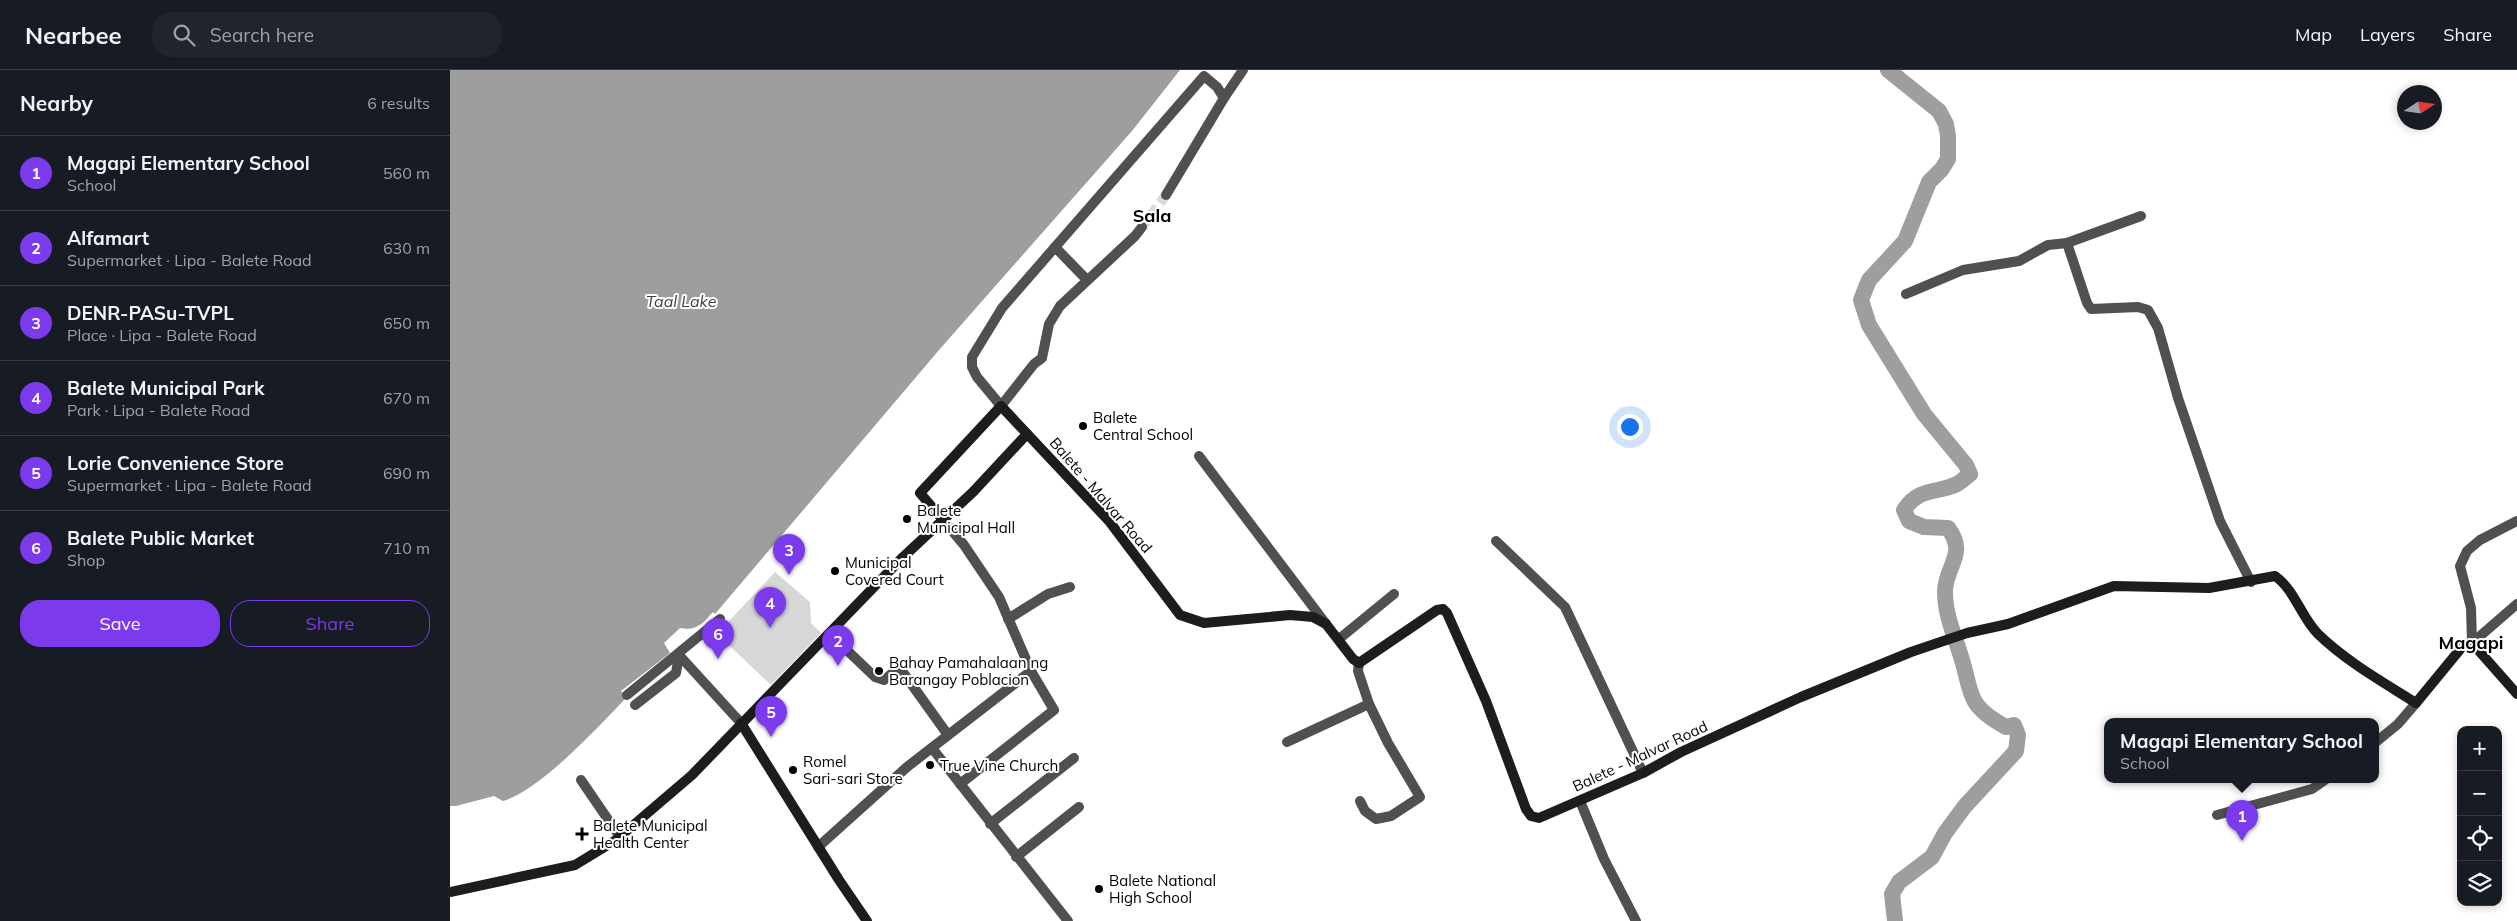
<!DOCTYPE html>
<html lang="en">
<head>
<meta charset="utf-8">
<style>
	body { margin:0; font-family:Mulish,sans-serif; background:#20242c; color:#f1f3f6 }
	.controls { position:absolute; right:15px; bottom:15px; display:grid; overflow:hidden; border-radius:10px; box-shadow:0 2px 8px #0003 }
	.controls button { width:45px; height:45px; display:grid; place-items:center; padding:0; border:0; border-bottom:1px solid #363941; background:#171b24; color:#f1f3f6; font:25px sans-serif }
	.compass { position:absolute; left:1947px; top:15px; width:45px; height:45px; border-radius:50%; background:#171b24; box-shadow:0 2px 8px #0003; rotate:78deg }
	.you { position:absolute; left:1179px; top:356px; width:18px; height:18px; margin:-12px; border:4px solid #fff; border-radius:50%; background:#1a73e8; box-shadow:0 0 0 8px #1a73e833 }
	.badge { display:grid; place-items:center; width:32px; height:32px; border-radius:50%; background:#7c3aed; color:#fff; font-size:16px; font-weight:700 }
	.pin { position:absolute; translate:-50% -41px; filter:drop-shadow(0 1px 2px #0008) }
	.pin::after { content:''; position:absolute; top:26px; width:18px; height:15px; background:inherit; clip-path:polygon(0 0,100% 0,50% 100%) }
	.popup { position:absolute; left:1654px; top:648px; width:275px; height:65px; box-sizing:border-box; display:grid; place-content:center; border-radius:10px; background:#171b24; filter:drop-shadow(0 1px 4px #0005); font-size:16px; white-space:nowrap; color:#9ea1a6 }
	.popup b { font-size:19px; color:#f1f3f6 }
	.popup::after { content:''; position:absolute; left:50%; top:100%; margin-left:-10px; border:10px solid transparent; border-top-color:#171b24 }
	.list { margin:0; padding:0; list-style:none }
	h2 { display:flex; justify-content:space-between; align-items:center; height:65px; margin:0; padding:0 20px; font-size:21px }
	h2 small { font-size:16px; font-weight:400; color:#9ea1a6 }
	.list li { display:grid; grid-template-columns:32px 1fr auto; gap:15px; align-items:center; box-sizing:border-box; height:75px; padding:0 20px; border-top:1px solid #363941 }
	.list b { display:block; font-size:19px; white-space:nowrap }
	.list p { margin:0; font-size:16px; white-space:nowrap; color:#9ea1a6 }
	.list em { font-size:16px; font-style:normal; color:#9ea1a6 }
	.actions { display:flex; gap:10px; padding:15px 20px }
	.actions a { flex:1; padding:11px 0; border:1px solid #7c3aed; border-radius:20px; text-align:center; font-size:18px; color:#7c3aed }
	.actions .main { background:#7c3aed; color:#fff }
	.icon { flex:none; width:28px; height:28px; fill:none; stroke:currentColor; stroke-width:2; stroke-linecap:round; stroke-linejoin:round }
	.map { position:relative; flex:none; width:2067px; height:851px; overflow:hidden }
	header { display:flex; align-items:center; gap:30px; box-sizing:border-box; height:70px; padding:0 25px; background:#171b24; border-bottom:1px solid #363941 }
	header strong { font-size:24px }
	nav { display:flex; gap:28px; margin-inline-start:auto; font-size:18px }
	.search { width:350px; height:45px; background:#20242c; display:flex; align-items:center; gap:12px; box-sizing:border-box; padding:0 18px; border-radius:20px; color:#9ea1a6; font-size:19px }
	main { display:flex }
	aside { flex:1; background:#171b24 }
	.map>svg:first-child { display:block }
	.green { fill:#d7d7d7 }
	.water { fill:#9e9e9e }
	.lines { fill:none; stroke-linecap:round; stroke-linejoin:round }
	.river { stroke:#9e9e9e; stroke-width:16 }
	.minor-tunnel { stroke:#d9d9d9; stroke-width:10; stroke-dasharray:10 5; stroke-linecap:butt }
	.minor { stroke:#505050; stroke-width:10 }
	.tertiary { stroke:#505050; stroke-width:10 }
	.secondary { stroke:#1d1d1d; stroke-width:10 }
	.poi-dot { fill:#000; stroke:#fff; stroke-width:2 }
	.labels { text-anchor:middle; dominant-baseline:central; stroke-width:4; stroke-linejoin:round; paint-order:stroke }
	.poi-label { font-size:15px; fill:#000; stroke:#fff; text-anchor:start }
	.street-label { font-size:15px; fill:#000; stroke:#fff }
	.water-label { font-size:16px; font-style:italic; fill:#3f3f3f; stroke:#fff }
	.quarter-label { font-size:18px; font-weight:bold; fill:#000; stroke:#fff }
</style>
</head>
<body>
<header>
<strong>Nearbee</strong>
<div class="search"><svg class="icon" aria-label="search" viewBox="0 0 24 24"><circle cx="10" cy="10" r="6"/><path d="M15 15l6 6"/></svg>Search here</div>
<nav><a>Map</a><a>Layers</a><a>Share</a></nav>
</header>
<main>
<aside>
<h2>Nearby<small>6 results</small></h2>
<ul class="list">
<li><span class="badge">1</span><div><b>Magapi Elementary School</b><p>School</p></div><em>560 m</em></li>
<li><span class="badge">2</span><div><b>Alfamart</b><p>Supermarket · Lipa - Balete Road</p></div><em>630 m</em></li>
<li><span class="badge">3</span><div><b>DENR-PASu-TVPL</b><p>Place · Lipa - Balete Road</p></div><em>650 m</em></li>
<li><span class="badge">4</span><div><b>Balete Municipal Park</b><p>Park · Lipa - Balete Road</p></div><em>670 m</em></li>
<li><span class="badge">5</span><div><b>Lorie Convenience Store</b><p>Supermarket · Lipa - Balete Road</p></div><em>690 m</em></li>
<li><span class="badge">6</span><div><b>Balete Public Market</b><p>Shop</p></div><em>710 m</em></li>
</ul>
<div class="actions"><a class="main">Save</a><a>Share</a></div>
</aside>
<div class="map">
<svg width="2067" height="851" viewBox="0 0 2067 851">
	<rect width="100%" height="100%" fill="#fff"/>
	<path class="green" d="M325,502L360,532L361,553L371,563L321,615L267,564Z"/>
	<path class="water" d="M0,0H730L682,61L489,280L265,544L263,542C252,554 247,561 230,558L214,573L220,583L171,621L177,627C148,657 92,719 53,731L44,726L6,736H0Z"/>
	<g class="lines">
		<path class="river" d="M1438,0L1489,41L1496,54L1498,66V89L1492,99L1479,112L1455,171L1419,210L1411,230L1419,255L1474,344L1516,395L1520,404C1516,407 1511,412 1507,414C1486,424 1469,417 1454,440L1459,451L1474,457L1498,458C1518,484 1495,496 1495,522C1495,548 1508,573 1514,597C1517,608 1519,620 1524,630C1530,642 1545,651 1556,657L1564,655L1568,665L1566,681L1515,736L1495,763L1482,787L1449,812L1442,824L1445,851"/>
		<path class="minor-tunnel" d="M692,157L716,125"/>
		<g class="minor">
			<path d="M716,125L774,28"/>
			<path d="M1617,173L1691,146"/>
			<path d="M605,177L637,210"/>
			<path d="M1456,224L1513,200L1569,191L1598,175L1617,173L1637,233L1641,239L1688,237L1698,240L1708,258L1728,328L1770,451L1801,512"/>
			<path d="M551,336L584,294L592,288L599,254L610,236L685,166L692,157"/>
			<path d="M749,386L876,554"/>
			<path d="M494,451L514,475L549,527L581,601L604,640L510,714"/>
			<path d="M1046,471L1115,537L1193,703"/>
			<path d="M558,549L598,524L620,517"/>
			<path d="M380,564L425,607L434,610L446,600L452,601L498,665"/>
			<path d="M889,569L944,524"/>
			<path d="M2022,573L2021,538L2010,496L2017,481L2030,470L2067,451"/>
			<path d="M2022,573L2067,534"/>
			<path d="M229,585L291,653"/>
			<path d="M177,625L270,549"/>
			<path d="M185,635L226,603L229,585"/>
			<path d="M837,672L919,634L908,601L909,593"/>
			<path d="M1926,672L1948,654L1966,633"/>
			<path d="M482,678L618,851"/>
			<path d="M131,710L170,767"/>
			<path d="M910,731L915,741L926,749L941,746L970,727L938,673L919,634"/>
			<path d="M1130,731L1154,789L1186,851"/>
			<path d="M1767,745L1862,719L1875,710"/>
			<path d="M540,754L624,688"/>
			<path d="M368,777L457,697L581,601"/>
			<path d="M566,787L629,737"/>
		</g>
		<path class="tertiary" d="M551,336L527,307L522,297V287L552,238L754,6L767,17L774,28L793,0"/>
		<g class="secondary">
			<path d="M494,451L470,423L551,336L659,451L730,545L754,553L840,545L863,547L876,554L903,589L909,593L987,540L993,539L997,543L1036,631L1076,739L1081,746L1089,748L1193,703L1231,682L1351,627L1461,582L1517,563L1558,554L1664,516L1759,518L1825,506C1845,520 1851,547 1868,564C1897,592 1933,612 1966,633L2012,577L2022,573L2067,624"/>
			<path d="M291,653L389,810L417,851"/>
			<path d="M0,822L125,795L166,770L242,705L451,489L523,422L577,364"/>
		</g>
	</g>
	<g class="poi-dot">
		<circle cx="633" cy="356" r="5"/>
		<circle cx="457" cy="449" r="5"/>
		<circle cx="385" cy="501" r="5"/>
		<circle cx="429" cy="601" r="5"/>
		<circle cx="480" cy="695" r="5"/>
		<circle cx="343" cy="700" r="5"/>
		<path d="M129.5 756.5h5v5h5v5h-5v5h-5v-5h-5v-5h5z"/>
		<circle cx="649" cy="819" r="5"/>
	</g>
	<g class="labels">
		<g class="poi-label">
			<text x="643" y="347">Balete<tspan x="643" dy="17">Central School</tspan></text>
			<text x="467" y="440">Balete<tspan x="467" dy="17">Municipal Hall</tspan></text>
			<text x="395" y="492">Municipal<tspan x="395" dy="17">Covered Court</tspan></text>
			<text x="439" y="592">Bahay Pamahalaan ng<tspan x="439" dy="17">Barangay Poblacion</tspan></text>
			<text x="353" y="691">Romel<tspan x="353" dy="17">Sari-sari Store</tspan></text>
			<text x="490" y="695">True Vine Church</text>
			<text x="143" y="755">Balete Municipal<tspan x="143" dy="17">Health Center</tspan></text>
			<text x="659" y="810">Balete National<tspan x="659" dy="17">High School</tspan></text>
		</g>
		<g class="street-label">
			<text transform="translate(651 425) rotate(49)">Balete - Malvar Road</text>
			<text transform="translate(1190 686) rotate(-25)">Balete - Malvar Road</text>
		</g>
		<g class="water-label">
			<text x="231" y="231">Taal Lake</text>
		</g>
		<g class="quarter-label">
			<text x="702" y="145">Sala</text>
			<text x="2021" y="572">Magapi</text>
		</g>
	</g>
</svg>
<div class="controls">
<button>+</button>
<button>−</button>
<button><svg class="icon" aria-label="locate" viewBox="0 0 24 24"><circle cx="12" cy="12" r="6"/><path d="M12 2v4M12 18v4M2 12h4M18 12h4"/></svg></button>
<button><svg class="icon" aria-label="layers" viewBox="0 0 24 24"><path d="M12 4l9 5-9 5-9-5zM3 14l9 5 9-5"/></svg></button>
</div>
<svg class="compass" viewBox="-18 -18 36 36"><path d="M0-13l5 13h-10z" fill="#e53935"/><path d="M0 13l5-13h-10z" fill="#9ea1a6"/></svg>
<div class="you"></div>
<div class="pin badge" style="left:1792px;top:771px">1</div>
<div class="popup"><b>Magapi Elementary School</b>School</div>
<div class="pin badge" style="left:388px;top:596px">2</div>
<div class="pin badge" style="left:339px;top:505px">3</div>
<div class="pin badge" style="left:320px;top:558px">4</div>
<div class="pin badge" style="left:321px;top:667px">5</div>
<div class="pin badge" style="left:268px;top:589px">6</div>
</div>
</main>
</body>
</html>
